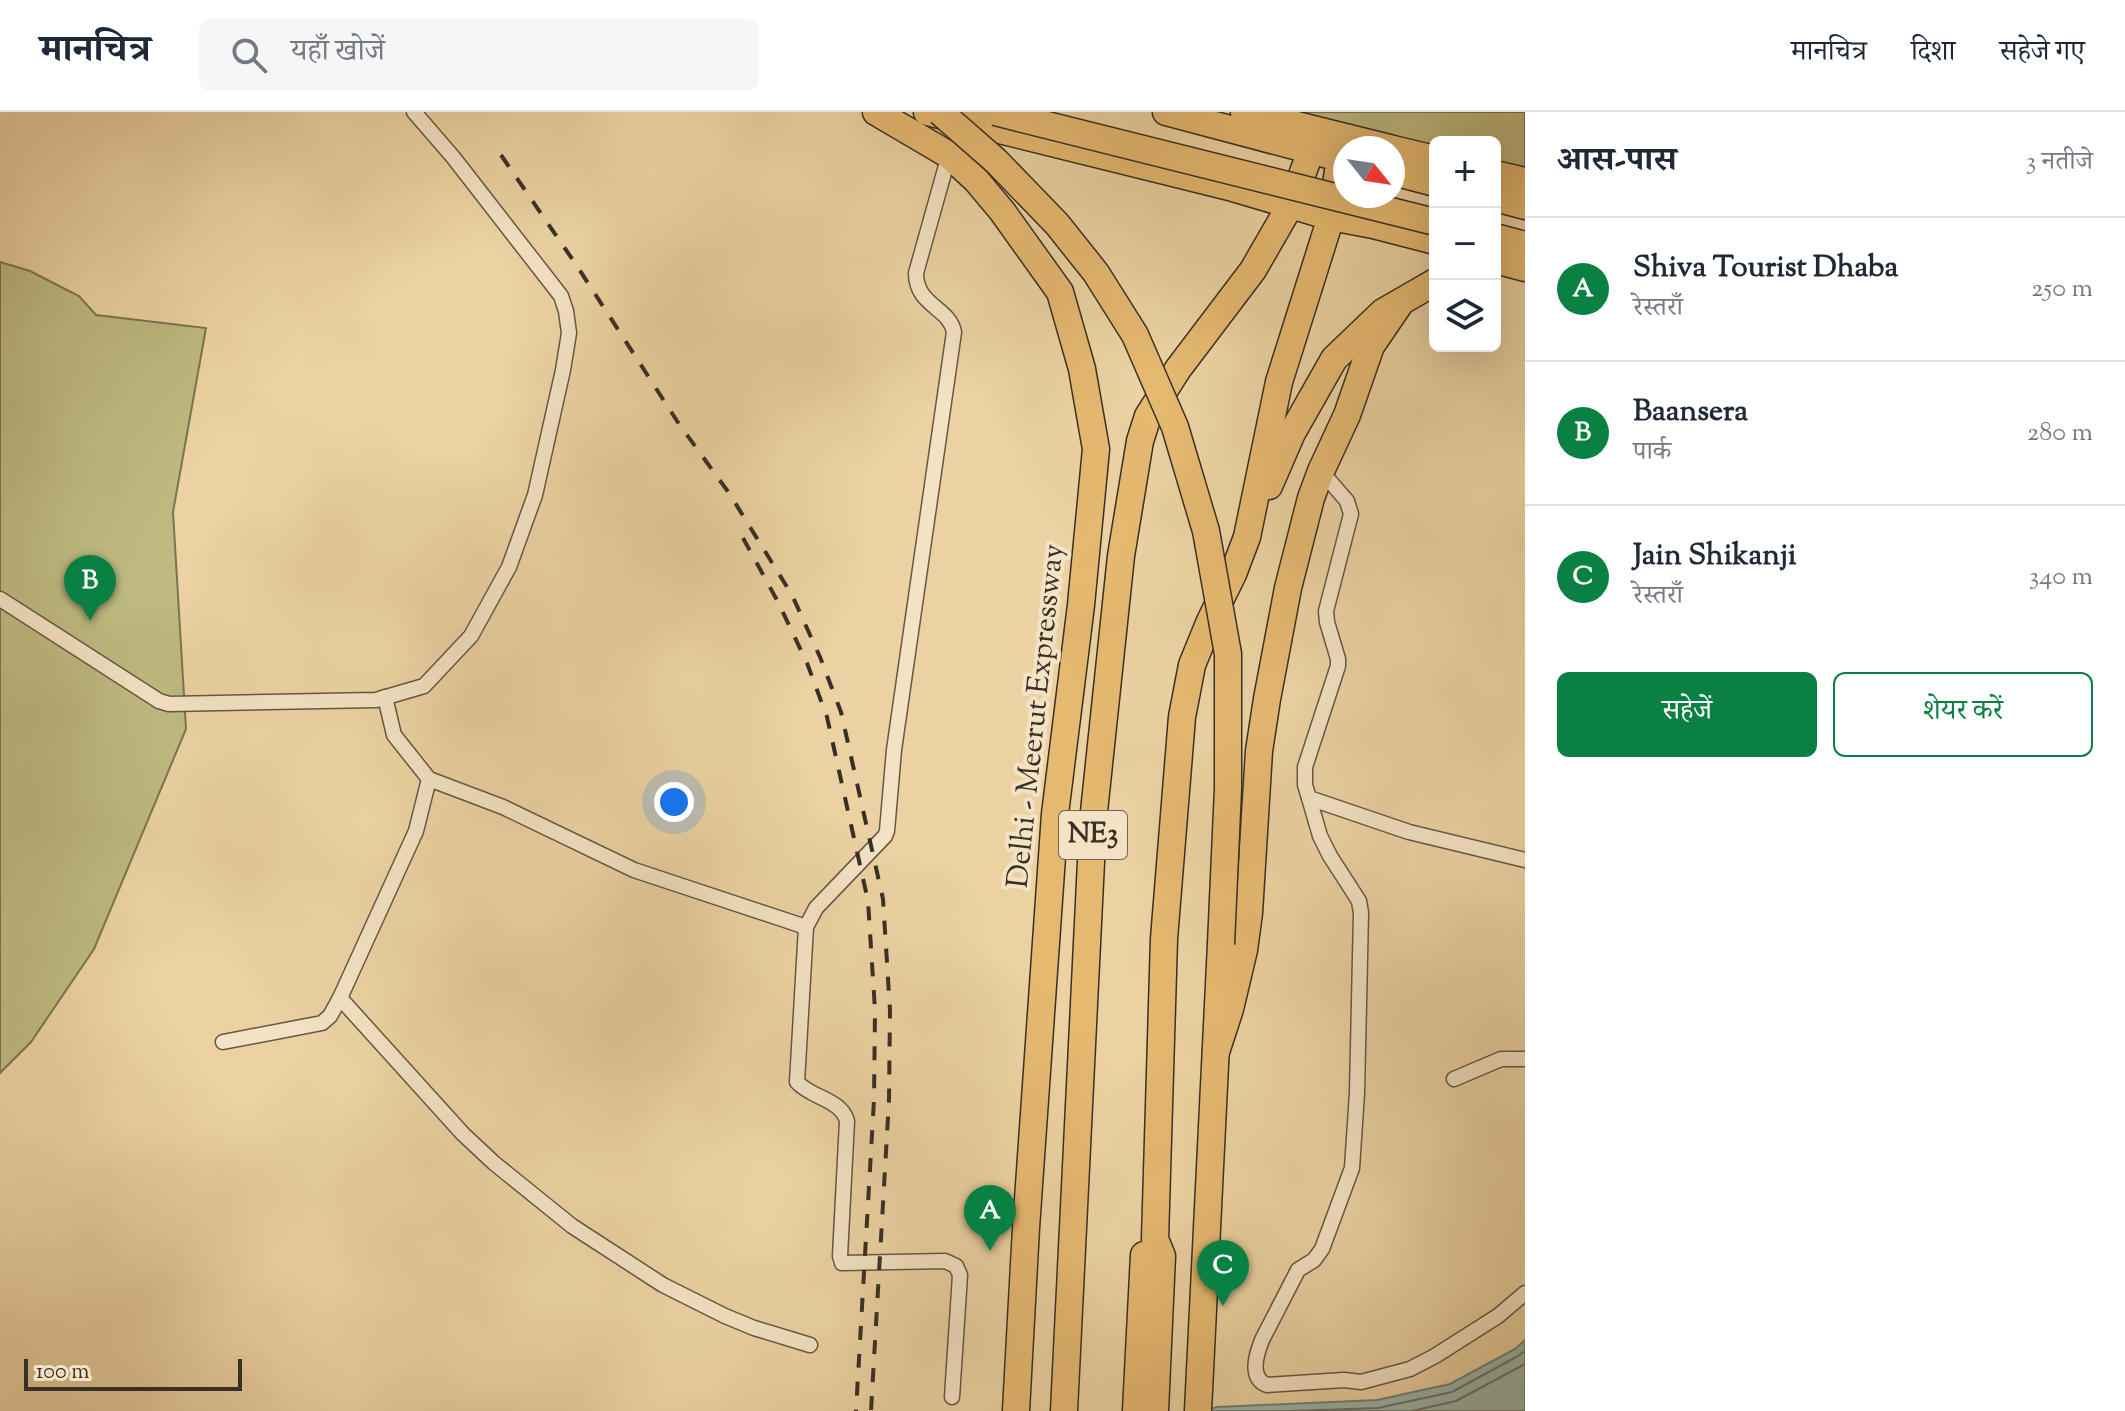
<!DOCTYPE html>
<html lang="hi">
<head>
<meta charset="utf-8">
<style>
	body { margin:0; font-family:"Sorts Mill Goudy","Noto Serif Devanagari",serif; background:#f6f6f7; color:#1f2937 }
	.controls { position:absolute; right:24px; top:24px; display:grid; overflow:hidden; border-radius:12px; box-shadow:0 8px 32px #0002 }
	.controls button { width:72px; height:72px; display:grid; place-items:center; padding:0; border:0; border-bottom:2px solid #e0e1e3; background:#fff; color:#1f2937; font:40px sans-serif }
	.compass { position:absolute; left:1333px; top:24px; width:72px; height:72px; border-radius:50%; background:#fff; box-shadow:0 8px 32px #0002; rotate:120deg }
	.scale { position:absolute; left:24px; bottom:20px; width:218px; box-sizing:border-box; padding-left:8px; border:4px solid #383026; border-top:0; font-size:22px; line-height:28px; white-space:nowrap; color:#383026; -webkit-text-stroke:6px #f3e2c3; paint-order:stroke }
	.you { position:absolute; left:674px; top:690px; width:28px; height:28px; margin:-20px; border:6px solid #fff; border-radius:50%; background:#1a73e8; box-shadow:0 0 0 12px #1a73e833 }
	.badge { display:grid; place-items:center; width:52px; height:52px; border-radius:50%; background:#0b8043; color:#fff; font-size:26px; font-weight:700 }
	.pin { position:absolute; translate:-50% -66px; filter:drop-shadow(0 2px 4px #0008) }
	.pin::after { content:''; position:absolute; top:42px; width:28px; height:24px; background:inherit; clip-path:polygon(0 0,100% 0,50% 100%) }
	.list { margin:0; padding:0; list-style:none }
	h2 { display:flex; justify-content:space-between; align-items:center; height:104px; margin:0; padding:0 32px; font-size:34px }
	h2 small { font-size:26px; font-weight:400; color:#747a83 }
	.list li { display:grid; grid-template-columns:52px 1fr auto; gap:24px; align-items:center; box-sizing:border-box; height:144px; padding:0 32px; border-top:2px solid #e0e1e3 }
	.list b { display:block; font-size:30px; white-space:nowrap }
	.list p { margin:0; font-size:26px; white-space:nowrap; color:#747a83 }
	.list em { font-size:26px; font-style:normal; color:#747a83 }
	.actions { display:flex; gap:16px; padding:24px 32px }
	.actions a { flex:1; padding:18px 0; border:2px solid #0b8043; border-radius:12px; text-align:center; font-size:28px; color:#0b8043 }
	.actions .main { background:#0b8043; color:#fff }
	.icon { flex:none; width:44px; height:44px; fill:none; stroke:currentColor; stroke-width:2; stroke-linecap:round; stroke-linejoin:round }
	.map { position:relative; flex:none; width:1525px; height:1299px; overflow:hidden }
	header { display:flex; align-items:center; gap:48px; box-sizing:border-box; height:112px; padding:0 40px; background:#fff; border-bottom:2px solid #e0e1e3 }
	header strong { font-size:38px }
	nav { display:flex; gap:44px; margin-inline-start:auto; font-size:28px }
	.search { width:560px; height:72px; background:#f6f6f7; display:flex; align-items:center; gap:20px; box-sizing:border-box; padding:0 28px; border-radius:12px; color:#747a83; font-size:30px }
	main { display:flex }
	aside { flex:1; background:#fff }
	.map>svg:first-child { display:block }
	.green { fill:#beba80; stroke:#7b7553; stroke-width:2 }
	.water { fill:#99b6ab; stroke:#728076; stroke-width:2 }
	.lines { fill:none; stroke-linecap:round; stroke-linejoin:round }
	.shore { stroke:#687368; stroke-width:2 }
	.street-casing { stroke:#655845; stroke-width:17 }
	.highway-casing { stroke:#383026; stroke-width:29 }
	.street { stroke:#f3e2c3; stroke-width:14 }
	.highway { stroke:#e6b971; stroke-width:26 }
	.rail { stroke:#383026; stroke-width:4; stroke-dasharray:14 14; stroke-linecap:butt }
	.highway-bridge-casing { stroke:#383026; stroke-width:29; stroke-linecap:butt }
	.highway-bridge { stroke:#e6b971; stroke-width:26 }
	.labels { text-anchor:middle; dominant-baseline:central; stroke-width:8; stroke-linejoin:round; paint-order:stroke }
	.shield { fill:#f3e2c3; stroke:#706555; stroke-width:2 }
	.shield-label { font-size:28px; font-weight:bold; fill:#383026 }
	.street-label { font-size:30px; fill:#383026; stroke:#f3e2c3 }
</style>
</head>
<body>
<header>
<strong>मानचित्र</strong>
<div class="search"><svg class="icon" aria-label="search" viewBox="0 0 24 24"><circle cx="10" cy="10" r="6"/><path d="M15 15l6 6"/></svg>यहाँ खोजें</div>
<nav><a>मानचित्र</a><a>दिशा</a><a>सहेजे गए</a></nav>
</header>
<main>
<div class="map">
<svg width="1525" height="1299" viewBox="0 0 1525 1299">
	<rect width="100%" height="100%" fill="#ecd2a2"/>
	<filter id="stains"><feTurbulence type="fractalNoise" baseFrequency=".0025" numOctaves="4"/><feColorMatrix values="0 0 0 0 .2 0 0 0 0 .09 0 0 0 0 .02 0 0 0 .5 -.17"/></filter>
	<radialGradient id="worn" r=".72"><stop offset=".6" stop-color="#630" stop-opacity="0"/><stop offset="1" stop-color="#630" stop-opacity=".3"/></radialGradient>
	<g class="green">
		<path d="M1293,0H1525V59L1495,52V30H1435V36Z"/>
		<path d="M0,150L30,159L79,184L96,203L206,216L173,400L186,617L94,837L31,930L0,961Z"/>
	</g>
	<path class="water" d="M1525,1228V1299H1203L1217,1295L1377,1288L1450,1272L1515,1237Z"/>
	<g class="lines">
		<g class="shore">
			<path d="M1291,1299L1378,1296L1452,1280L1518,1244L1525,1239"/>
			<path d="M1412,1299L1456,1289L1525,1252"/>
		</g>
		<g class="street-casing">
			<g id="street">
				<path d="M949,43L916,161C916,194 949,195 954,220L894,638L887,719L885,724L816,796L806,815L797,970C811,986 841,987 847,1009L840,1144L842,1151L945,1149L956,1154L960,1163L952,1285"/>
				<path d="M1321,359L1347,389L1351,402L1326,499L1327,510L1338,547V554L1305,655V673L1309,686L1409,720L1525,748"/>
				<path d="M0,487L159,589L169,592L376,588L424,574L471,524L509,455L535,383L563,258L569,221L566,199L561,184L453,45L414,0"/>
				<path d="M385,585L394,623L429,667L503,695L634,758L806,815"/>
				<path d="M1309,686L1320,724L1330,744L1359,789L1361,801L1357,981L1352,1056L1322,1137L1314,1148L1298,1158L1262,1228C1256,1243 1249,1266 1267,1273L1344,1268L1361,1270L1410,1257L1435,1244L1498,1204L1525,1181"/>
				<path d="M340,886L463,1022L494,1051L572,1114L663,1173L725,1204L754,1216L810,1233"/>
				<path d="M223,930L322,911L330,904L340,886L416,719L429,667"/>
				<path d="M1454,967L1501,947H1525"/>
			</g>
		</g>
		<g class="highway-casing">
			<g id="highway">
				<path d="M876,0L949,43L976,68L1002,99L1060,180L1082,257L1096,337L1081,493L1055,702L1026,1116L1016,1299"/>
				<path d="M927,0L1233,76L1331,105L1373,113L1435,129"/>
				<path d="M1166,0L1328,43"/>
				<path d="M1244,0L1390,36"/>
				<path d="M1393,37L1435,47"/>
				<path d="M1393,60L1435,71"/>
				<path d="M1495,62L1525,69"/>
				<path d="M1495,86L1525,94"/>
				<path d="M1495,125L1525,133"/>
				<path d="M1495,148L1525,156"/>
				<path d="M1269,374L1292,321L1334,247L1383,200L1435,170"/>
				<path d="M1216,940L1230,897L1244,838L1249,801L1259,639L1267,587L1288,476L1311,386L1321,359L1347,303L1371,234L1401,190"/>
				<path d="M1064,1299L1093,709L1121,444L1140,329L1148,304L1178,257L1253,158L1291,92L1311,39"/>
				<path d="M1136,1299L1144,1143"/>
				<path d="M1155,1299L1162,1144L1155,1127L1164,827L1182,605L1192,553L1210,509L1233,462L1247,425L1279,270L1331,105L1340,46"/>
				<path d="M1198,1299L1221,832"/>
			</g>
		</g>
		<use href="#street" class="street"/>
		<use href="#highway" class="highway"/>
		<g class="rail">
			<path d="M501,43L577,154L679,312L729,381L792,483L820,545L841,600L883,787L890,898L889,988L871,1299"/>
			<path d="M743,426L778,490L807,551L827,605L868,789L875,898L874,988L856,1299"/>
		</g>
		<g class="highway-bridge-casing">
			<g id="highway-bridge">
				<path d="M940,0L996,49L1057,112L1096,161L1135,223L1175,315L1206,419L1228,542V676L1221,832"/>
				<path d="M995,0L1435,110"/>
			</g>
		</g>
		<use href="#highway-bridge" class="highway-bridge"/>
	</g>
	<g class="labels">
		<rect class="shield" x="1059" y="699" width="68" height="48" rx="6"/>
		<g class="shield-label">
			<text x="1093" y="723">NE3</text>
		</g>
		<g class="street-label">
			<text transform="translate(1037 604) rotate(-84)">Delhi - Meerut Expressway</text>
		</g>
	</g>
	<rect width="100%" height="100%" filter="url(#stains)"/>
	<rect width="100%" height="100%" fill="url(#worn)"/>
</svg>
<div class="controls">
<button>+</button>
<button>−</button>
<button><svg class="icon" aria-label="layers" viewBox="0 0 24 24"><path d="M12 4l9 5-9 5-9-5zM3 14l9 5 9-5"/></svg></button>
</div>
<svg class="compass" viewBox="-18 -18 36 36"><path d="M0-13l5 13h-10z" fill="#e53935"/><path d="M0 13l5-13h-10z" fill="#747a83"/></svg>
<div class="scale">100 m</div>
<div class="you"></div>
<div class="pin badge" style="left:990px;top:1139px">A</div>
<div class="pin badge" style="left:90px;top:509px">B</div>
<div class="pin badge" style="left:1223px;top:1194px">C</div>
</div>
<aside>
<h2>आस-पास<small>3 नतीजे</small></h2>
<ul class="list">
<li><span class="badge">A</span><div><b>Shiva Tourist Dhaba</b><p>रेस्तराँ</p></div><em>250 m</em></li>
<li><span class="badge">B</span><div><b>Baansera</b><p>पार्क</p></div><em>280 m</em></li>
<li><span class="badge">C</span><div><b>Jain Shikanji</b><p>रेस्तराँ</p></div><em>340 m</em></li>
</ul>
<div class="actions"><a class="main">सहेजें</a><a>शेयर करें</a></div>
</aside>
</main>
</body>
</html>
